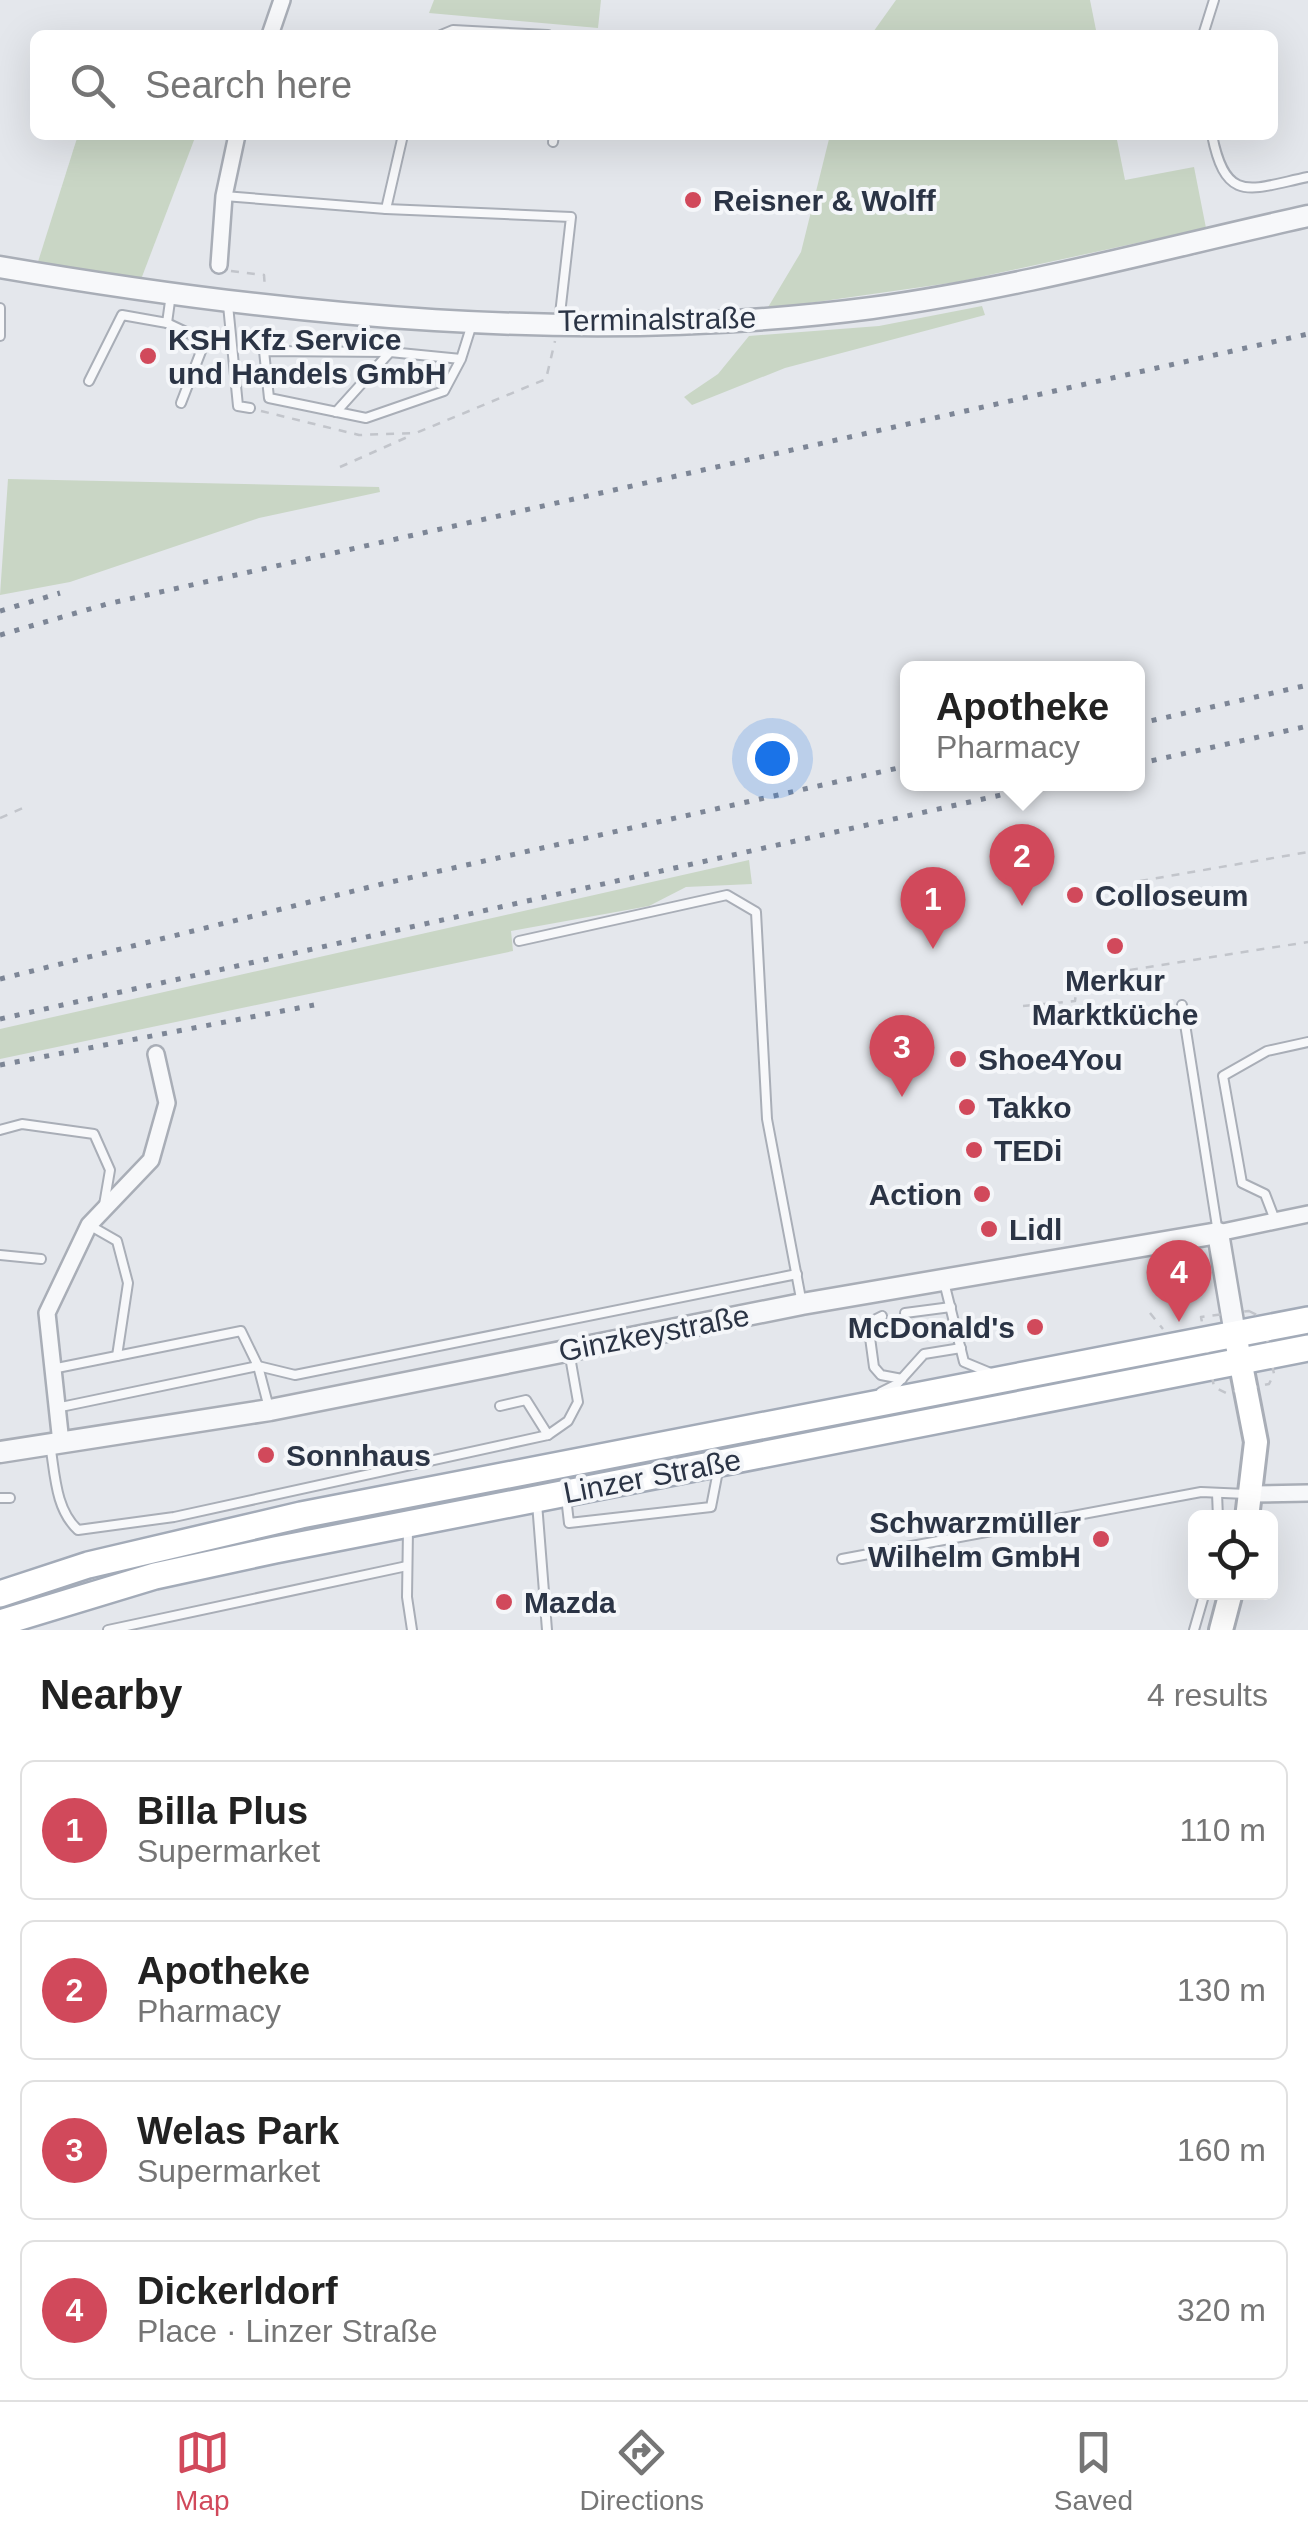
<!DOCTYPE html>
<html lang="en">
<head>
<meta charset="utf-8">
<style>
	body { margin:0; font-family:Helvetica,sans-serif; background:#f2f2f2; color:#222 }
	.controls { position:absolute; right:30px; bottom:30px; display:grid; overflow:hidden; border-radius:15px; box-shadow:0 10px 40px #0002 }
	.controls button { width:90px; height:90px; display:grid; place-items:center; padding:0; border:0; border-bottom:2px solid #e0e0e0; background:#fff; color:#222; font:50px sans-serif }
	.you { position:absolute; left:772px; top:758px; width:35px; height:35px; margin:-25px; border:8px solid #fff; border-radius:50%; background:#1a73e8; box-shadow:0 0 0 15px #1a73e833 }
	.badge { display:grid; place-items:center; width:65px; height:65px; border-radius:50%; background:#d1495b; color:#fff; font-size:32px; font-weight:700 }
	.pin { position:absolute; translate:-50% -82px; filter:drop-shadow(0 2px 5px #0008) }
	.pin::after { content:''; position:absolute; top:52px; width:35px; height:30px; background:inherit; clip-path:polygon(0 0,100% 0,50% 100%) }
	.popup { position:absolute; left:900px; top:661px; width:245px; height:130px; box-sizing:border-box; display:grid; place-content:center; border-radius:15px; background:#fff; filter:drop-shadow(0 2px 8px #0005); font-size:32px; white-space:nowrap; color:#767676 }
	.popup b { font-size:38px; color:#222 }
	.popup::after { content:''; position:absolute; left:50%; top:100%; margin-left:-20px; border:20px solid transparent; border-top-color:#fff }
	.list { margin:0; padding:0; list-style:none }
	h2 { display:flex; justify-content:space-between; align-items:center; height:130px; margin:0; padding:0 40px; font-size:42px }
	h2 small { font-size:32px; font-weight:400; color:#767676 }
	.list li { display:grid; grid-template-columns:65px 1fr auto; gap:30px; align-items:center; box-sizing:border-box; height:140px; margin:0 20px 20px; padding:0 20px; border:2px solid #e0e0e0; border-radius:15px }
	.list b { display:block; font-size:38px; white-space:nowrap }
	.list p { margin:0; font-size:32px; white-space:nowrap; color:#767676 }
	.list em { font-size:32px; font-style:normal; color:#767676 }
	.icon { flex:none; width:55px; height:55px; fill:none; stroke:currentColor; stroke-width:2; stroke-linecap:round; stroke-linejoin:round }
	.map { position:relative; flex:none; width:1308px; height:1630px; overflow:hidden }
	.search { position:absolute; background:#fff; box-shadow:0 10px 40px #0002; left:30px; right:30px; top:30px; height:110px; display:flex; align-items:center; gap:25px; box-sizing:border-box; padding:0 35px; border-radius:15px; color:#767676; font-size:38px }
	.sheet { height:770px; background:#fff }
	nav { display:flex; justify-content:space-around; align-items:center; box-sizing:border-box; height:140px; border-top:2px solid #e0e0e0; background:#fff; font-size:28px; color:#767676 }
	nav a { display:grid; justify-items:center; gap:5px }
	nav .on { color:#d1495b }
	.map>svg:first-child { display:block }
	.green { fill:#c9d6c5 }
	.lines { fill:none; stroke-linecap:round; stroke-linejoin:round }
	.service-casing { stroke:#a9aeb7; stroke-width:12 }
	.minor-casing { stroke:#a9aeb7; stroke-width:20 }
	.tertiary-casing { stroke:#a9aeb7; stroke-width:25 }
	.secondary-casing { stroke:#a9aeb7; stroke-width:28 }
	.primary-casing { stroke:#a3abb8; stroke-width:30 }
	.path { stroke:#c2c5cb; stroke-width:2.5; stroke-dasharray:8 8; stroke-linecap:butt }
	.service { stroke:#f7f8fa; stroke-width:8 }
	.minor { stroke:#f7f8fa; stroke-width:15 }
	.tertiary { stroke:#f7f8fa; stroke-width:20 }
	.secondary { stroke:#fff; stroke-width:22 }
	.primary { stroke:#fff; stroke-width:25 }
	.rail { stroke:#7d8696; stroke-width:5; stroke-dasharray:5 10; stroke-linecap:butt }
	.poi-dot { fill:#d1495b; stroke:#f4f6f9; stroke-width:4 }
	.labels { text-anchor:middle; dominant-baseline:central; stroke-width:8; stroke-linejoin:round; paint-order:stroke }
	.poi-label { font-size:30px; font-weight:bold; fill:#2b3445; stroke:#f4f6f9; text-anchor:start }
	.street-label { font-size:30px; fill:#2b3445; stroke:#f4f6f9 }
</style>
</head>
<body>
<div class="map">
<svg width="1308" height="1630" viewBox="0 0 1308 1630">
	<rect width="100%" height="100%" fill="#e4e7ec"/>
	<g class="green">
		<path d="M434,0H601L598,28L429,13Z"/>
		<path d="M896,0H1090L1097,35H871Z"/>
		<path d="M78,135H196L140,282L37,265Z"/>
		<path d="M830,135H1116L1125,180L1194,167L1206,228L957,282L767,309L801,252Z"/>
		<path d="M982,306L985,315L785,368L692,405L684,397L718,374L749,336L879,326Z"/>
		<path d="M8,479L379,487L380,492L259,518L70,582L0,595Z"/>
		<path d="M749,860L752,884L686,887L649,906L511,931L513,951L0,1059V1029Z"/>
	</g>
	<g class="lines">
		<g class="service-casing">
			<g id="service">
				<path d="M441,35L453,30L548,35"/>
				<path d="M1203,35L1214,0"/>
				<path d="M1212,135C1226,205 1250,189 1308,177"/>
				<path d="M553,142L554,135"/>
				<path d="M224,196L386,209L571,217L559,323"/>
				<path d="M386,209L403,135"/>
				<path d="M228,305L238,406L250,408"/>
				<path d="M0,308V336"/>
				<path d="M167,323L205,341L181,403"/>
				<path d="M461,359L390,352L264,351L269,398L366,418L444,391L461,359L472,324"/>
				<path d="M89,381L122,315L167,323L171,294"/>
				<path d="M336,412L390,352"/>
				<path d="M519,941L727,895L756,912L767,1119L802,1304"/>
				<path d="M1182,1005L1218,1233"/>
				<path d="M0,1130L22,1124L94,1134L110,1170L104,1205"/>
				<path d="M1275,1220L1265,1194L1242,1183L1223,1076L1267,1051L1308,1042"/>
				<path d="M89,1225L117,1241L128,1283L117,1356"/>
				<path d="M0,1255L41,1259"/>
				<path d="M944,1282L964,1362L993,1374"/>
				<path d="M905,1313L951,1307"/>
				<path d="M882,1316L868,1323L874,1367L881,1375L902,1379"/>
				<path d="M52,1369L241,1331L258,1366L269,1408"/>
				<path d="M881,1392L897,1384L924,1354L961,1348"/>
				<path d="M500,1406L526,1400L548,1435"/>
				<path d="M56,1408L258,1366L295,1375L797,1274"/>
				<path d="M50,1444C55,1473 55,1509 78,1530L174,1517L548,1435L568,1421L578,1402L569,1351"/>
				<path d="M1217,1493L1218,1518"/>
				<path d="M566,1497L569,1523L711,1507L718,1471"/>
				<path d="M0,1498H10"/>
				<path d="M537,1503L547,1630"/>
				<path d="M408,1530L407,1597L412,1630"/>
				<path d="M842,1559L1201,1492L1246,1494"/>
				<path d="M108,1630L407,1566"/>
				<path d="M1194,1630L1205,1592"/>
			</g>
		</g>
		<g class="minor-casing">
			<g id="minor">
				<path d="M270,35L282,0"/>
				<path d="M219,265L224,196L237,135"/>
				<path d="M1218,1233L1308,1214"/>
				<path d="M61,1443L47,1313L89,1225L151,1160L167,1103L156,1054"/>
				<path d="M1252,1494L1308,1493"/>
			</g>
		</g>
		<g class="tertiary-casing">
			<g id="tertiary">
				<path d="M0,267C285,316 584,346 872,308C1018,288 1164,248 1308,216"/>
				<path d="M0,1452L270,1410L802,1304L1218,1233L1235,1334"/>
			</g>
		</g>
		<g class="secondary-casing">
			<g id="secondary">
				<path d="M1235,1334L1256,1442L1247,1518"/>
				<path d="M1221,1630L1231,1592"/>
			</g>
		</g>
		<g class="primary-casing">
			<g id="primary">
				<path d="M0,1594L88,1565L301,1515L1308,1320"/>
				<path d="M0,1623L155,1576L275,1550L1308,1348"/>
			</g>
		</g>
		<g class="path">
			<path d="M231,271L264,275L265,289"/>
			<path d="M261,411L359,435L416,433L546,379L555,341"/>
			<path d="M340,467L412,435"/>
			<path d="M0,818L23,808"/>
			<path d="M1140,881L1308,852"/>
			<path d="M1023,1006L1075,1001L1078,978L1308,942"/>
			<path d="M1249,1311L1263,1318L1274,1374L1269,1384L1226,1393L1214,1387L1201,1317Z"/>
			<path d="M1150,1313L1163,1329"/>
		</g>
		<use href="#service" class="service"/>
		<use href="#minor" class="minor"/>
		<use href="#tertiary" class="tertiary"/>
		<use href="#secondary" class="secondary"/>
		<use href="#primary" class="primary"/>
		<g class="rail">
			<path d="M0,611L60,593"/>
			<path d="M0,635L107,604L1308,334"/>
			<path d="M1137,724L1308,685"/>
			<path d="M1137,764L1308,726"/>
			<path d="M0,979L382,884L907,766"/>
			<path d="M0,1019L1050,784"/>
			<path d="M0,1065L314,1005"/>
		</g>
	</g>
	<g class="poi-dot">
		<circle cx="693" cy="200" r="10"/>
		<circle cx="148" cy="356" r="10"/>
		<circle cx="1075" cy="895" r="10"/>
		<circle cx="1115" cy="946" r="10"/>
		<circle cx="958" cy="1059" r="10"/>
		<circle cx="967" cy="1107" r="10"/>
		<circle cx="974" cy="1150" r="10"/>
		<circle cx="982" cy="1194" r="10"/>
		<circle cx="989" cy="1229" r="10"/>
		<circle cx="1035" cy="1327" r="10"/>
		<circle cx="266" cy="1455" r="10"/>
		<circle cx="1101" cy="1539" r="10"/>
		<circle cx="504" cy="1602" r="10"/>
	</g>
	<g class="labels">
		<g class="poi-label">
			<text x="713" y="200">Reisner &amp; Wolff</text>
			<text x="168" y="339">KSH Kfz Service<tspan x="168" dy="34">und Handels GmbH</tspan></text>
			<text x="1095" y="895">Colloseum</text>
			<text x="1115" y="980" text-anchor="middle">Merkur<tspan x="1115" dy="34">Marktküche</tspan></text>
			<text x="978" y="1059">Shoe4You</text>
			<text x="987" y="1107">Takko</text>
			<text x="994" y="1150">TEDi</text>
			<text x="962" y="1194" text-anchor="end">Action</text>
			<text x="1009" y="1229">Lidl</text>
			<text x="1015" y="1327" text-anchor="end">McDonald's</text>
			<text x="286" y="1455">Sonnhaus</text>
			<text x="1081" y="1522" text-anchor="end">Schwarzmüller<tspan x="1081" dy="34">Wilhelm GmbH</tspan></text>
			<text x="524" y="1602">Mazda</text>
		</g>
		<g class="street-label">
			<text transform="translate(657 319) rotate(-1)">Terminalstraße</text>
			<text transform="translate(654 1333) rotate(-11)">Ginzkeystraße</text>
			<text transform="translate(652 1476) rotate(-11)">Linzer Straße</text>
		</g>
	</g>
</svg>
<div class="controls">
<button><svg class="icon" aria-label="locate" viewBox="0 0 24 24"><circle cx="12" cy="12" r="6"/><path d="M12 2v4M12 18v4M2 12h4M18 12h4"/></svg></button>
</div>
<div class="you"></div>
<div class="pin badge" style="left:933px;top:949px">1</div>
<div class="pin badge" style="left:1022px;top:906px">2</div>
<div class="popup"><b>Apotheke</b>Pharmacy</div>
<div class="pin badge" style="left:902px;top:1097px">3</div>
<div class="pin badge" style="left:1179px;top:1322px">4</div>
<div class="search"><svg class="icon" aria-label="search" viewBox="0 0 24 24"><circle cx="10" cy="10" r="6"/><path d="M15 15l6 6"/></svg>Search here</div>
</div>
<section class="sheet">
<h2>Nearby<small>4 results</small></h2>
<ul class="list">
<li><span class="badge">1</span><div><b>Billa Plus</b><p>Supermarket</p></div><em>110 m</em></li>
<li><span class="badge">2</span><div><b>Apotheke</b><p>Pharmacy</p></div><em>130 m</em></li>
<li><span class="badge">3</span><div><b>Welas Park</b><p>Supermarket</p></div><em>160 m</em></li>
<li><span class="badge">4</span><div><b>Dickerldorf</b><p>Place · Linzer Straße</p></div><em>320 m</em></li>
</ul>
</section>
<nav>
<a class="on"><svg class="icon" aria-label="map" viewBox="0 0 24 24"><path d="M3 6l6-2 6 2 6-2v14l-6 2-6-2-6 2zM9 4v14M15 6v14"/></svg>Map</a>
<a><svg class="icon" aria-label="directions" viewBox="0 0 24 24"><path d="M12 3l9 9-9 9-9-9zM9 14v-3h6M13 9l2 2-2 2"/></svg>Directions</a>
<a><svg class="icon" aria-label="saved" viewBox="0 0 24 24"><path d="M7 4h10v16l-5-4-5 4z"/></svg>Saved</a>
</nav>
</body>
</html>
